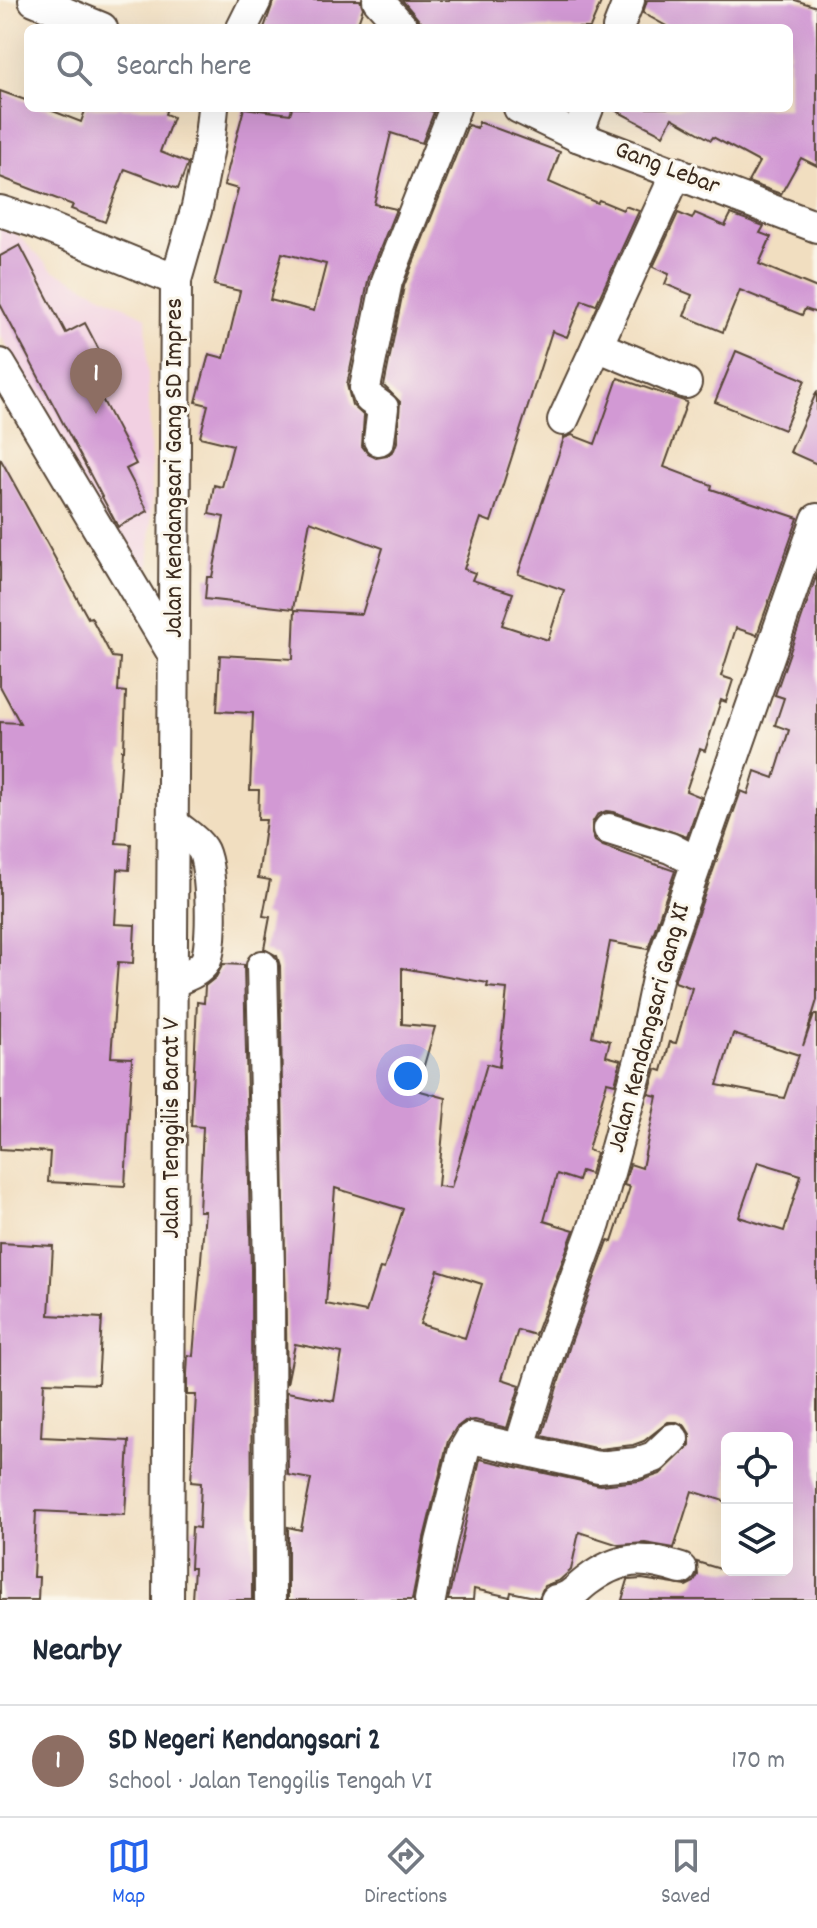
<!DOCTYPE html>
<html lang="en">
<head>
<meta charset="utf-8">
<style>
	body { margin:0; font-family:Dekko,sans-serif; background:#f2f2f3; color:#1f2937 }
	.controls { position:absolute; right:24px; bottom:24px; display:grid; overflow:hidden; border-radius:12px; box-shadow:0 8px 32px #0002 }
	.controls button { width:72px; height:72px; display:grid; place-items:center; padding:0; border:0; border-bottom:2px solid #e0e1e3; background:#fff; color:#1f2937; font:40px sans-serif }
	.you { position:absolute; left:408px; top:1076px; width:28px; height:28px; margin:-20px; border:6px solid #fff; border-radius:50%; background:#1a73e8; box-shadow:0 0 0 12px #1a73e833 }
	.badge { display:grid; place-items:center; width:52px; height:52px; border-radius:50%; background:#2563eb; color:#fff; font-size:26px; font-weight:700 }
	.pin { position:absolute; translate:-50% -66px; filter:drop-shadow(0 2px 4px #0008) }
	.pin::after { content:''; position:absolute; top:42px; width:28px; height:24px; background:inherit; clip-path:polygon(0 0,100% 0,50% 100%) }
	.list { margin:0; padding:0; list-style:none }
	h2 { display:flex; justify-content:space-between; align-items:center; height:104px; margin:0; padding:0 32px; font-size:34px }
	h2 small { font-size:26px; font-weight:400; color:#747a83 }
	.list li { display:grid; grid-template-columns:52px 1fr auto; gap:24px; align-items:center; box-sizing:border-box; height:112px; padding:0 32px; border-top:2px solid #e0e1e3 }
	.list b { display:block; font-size:30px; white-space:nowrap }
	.list p { margin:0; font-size:26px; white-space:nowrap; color:#747a83 }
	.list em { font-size:26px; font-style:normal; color:#747a83 }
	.icon { flex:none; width:44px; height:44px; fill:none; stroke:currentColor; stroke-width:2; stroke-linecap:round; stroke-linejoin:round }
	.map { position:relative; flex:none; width:817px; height:1600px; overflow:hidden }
	.search { position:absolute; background:#fff; box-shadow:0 8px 32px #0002; left:24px; right:24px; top:24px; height:88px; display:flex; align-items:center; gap:20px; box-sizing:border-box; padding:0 28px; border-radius:12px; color:#747a83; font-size:30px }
	.sheet { height:216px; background:#fff }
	nav { display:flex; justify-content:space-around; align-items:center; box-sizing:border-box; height:112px; border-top:2px solid #e0e1e3; background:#fff; font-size:22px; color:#747a83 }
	nav a { display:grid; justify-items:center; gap:4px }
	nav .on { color:#2563eb }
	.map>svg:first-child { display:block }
	.built { fill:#f2d0e2 }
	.building { fill:#d299d4; fill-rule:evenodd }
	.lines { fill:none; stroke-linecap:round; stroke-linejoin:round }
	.minor-casing { stroke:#564536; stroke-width:34 }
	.minor { stroke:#fff; stroke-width:30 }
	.labels { text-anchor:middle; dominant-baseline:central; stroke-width:6; stroke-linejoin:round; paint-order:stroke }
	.street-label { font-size:26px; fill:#3b2a1e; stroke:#fbf7ec }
</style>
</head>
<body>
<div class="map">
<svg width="817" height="1600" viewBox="0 0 817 1600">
	<rect width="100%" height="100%" fill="#fbf7ec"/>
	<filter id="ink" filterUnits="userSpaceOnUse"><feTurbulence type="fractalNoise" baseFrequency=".0125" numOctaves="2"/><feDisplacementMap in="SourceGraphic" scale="16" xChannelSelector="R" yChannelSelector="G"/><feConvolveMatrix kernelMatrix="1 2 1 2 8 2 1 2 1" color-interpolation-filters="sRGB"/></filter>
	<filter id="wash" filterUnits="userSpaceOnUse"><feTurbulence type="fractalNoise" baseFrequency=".006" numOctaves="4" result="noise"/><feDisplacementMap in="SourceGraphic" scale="32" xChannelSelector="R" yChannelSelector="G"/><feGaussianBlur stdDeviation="1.8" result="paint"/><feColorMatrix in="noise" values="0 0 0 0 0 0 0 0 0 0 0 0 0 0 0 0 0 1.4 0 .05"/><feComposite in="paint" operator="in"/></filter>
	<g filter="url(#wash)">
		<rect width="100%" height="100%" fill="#f1dec0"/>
		<path class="built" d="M0,217L51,269L146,317L152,495L149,569L140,586L120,566L0,334Z"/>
		<g id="blocks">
			<g class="building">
				<path d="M274,0H360L363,8L356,28H264Z"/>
				<path d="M402,0H602L590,28H429L418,19Z"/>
				<path d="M647,0H795L817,7V166L801,158L781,194L748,182L759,162L713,137L711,140L672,118L663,135L611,108H789V28H670L643,13Z"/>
				<path d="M0,91L28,101V108H45L81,122L86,108H167L165,114L173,117L160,152L188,163L178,189L125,169L105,222L71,209L73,205L0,177Z"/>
				<path d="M244,108L290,114L292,108H423L434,112L422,143L391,133L374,204L396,209L369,277L347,385L352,405L364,416L362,446L368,454L376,458L387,456L394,450L397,442L400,402L384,386L404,286L468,125L477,128L479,122L560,152L549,182L597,203L599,200L623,210L625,206L639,211L596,305L582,300L567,337L552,331L491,522L481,518L464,569L475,573L472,580L513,593L502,625L548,640L564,590L518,574L564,438L572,435L595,444L618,378L687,402L664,467L712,485L711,489L798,518L757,635L736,628L721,676L733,680L726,702L721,700L705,751L700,749L686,791L701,797L687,837L614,812L606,811L597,815L592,823V834L595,841L603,846L675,871L648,949L610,942L592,1036L610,1041L606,1056L621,1060L615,1084L607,1082L588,1150L596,1153L590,1174L581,1171L578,1181L557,1174L544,1221L574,1230L535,1335L518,1330L502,1379L520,1385L507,1428L475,1420L465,1421L456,1428L448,1441L424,1538L412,1600H288V1527L301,1530L311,1479L288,1475L287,1392L334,1401L342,1353L295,1344L287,1384L280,966L277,956L264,949L270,917L263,916L270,880L258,878L266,820H258L259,790H250L253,713L217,711L220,655L293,659L295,610L362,614L383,548L310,521L293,609L205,599L207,577H212L224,517L209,514L214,485L222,487L233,445L200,437L208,405L196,402L209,354L224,358L240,291L214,285L238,189L224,185ZM282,253L326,264L314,311L270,300ZM402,968L488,983L487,987L507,989L499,1067L487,1064L451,1188L438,1186L446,1098L417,1090L435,1027L402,1024ZM335,1188L403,1209L384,1269L380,1268L366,1312L326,1304ZM438,1270L482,1284L465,1338L420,1324Z"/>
				<path d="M678,213L692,219L695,213L725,226L731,214L764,226L760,233L771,237L759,264L817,288V313L805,309L802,315L740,290L723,332L684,316L692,295L665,284L669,274L653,267Z"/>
				<path d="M20,245L66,333L85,323L109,369L91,378L136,464L126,469L148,511L118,527L0,304V256Z"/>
				<path d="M736,351L805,380L784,430L715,402Z"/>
				<path d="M817,391V464L790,452Z"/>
				<path d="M0,458L88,618L91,617L112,657L120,658L118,691L126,692L124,750H122L116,843L131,844L129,870L118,869L115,924L135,925L133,963L118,962L111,1057L132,1058L125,1186L48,1182L50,1152L0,1149V722L20,723L0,686Z"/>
				<path d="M817,574V1000L803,1046L814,1015H817V1600H622L628,1580L642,1579L686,1586L694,1582L698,1575L697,1562L727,1571L787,1570V1438H727V1502L692,1491L674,1548L645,1543L619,1545L579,1532L571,1570L560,1580L544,1586L539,1598L511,1592L510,1597L474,1589L473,1600H448L480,1459L600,1485L639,1481L660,1474L690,1445V1434L685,1426L677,1422H668L644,1441L633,1445L599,1449L542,1436L570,1345L608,1241L612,1242L630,1187L624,1185L630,1164L642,1168L657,1096L649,1094L656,1069L662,1071L670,1042L676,1043L692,988L675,982V979L741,791L748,794L755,771L774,778L789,730L775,725L784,698L775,695ZM733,1034L799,1055L784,1098L717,1085ZM758,1162L801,1175L784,1231L739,1217Z"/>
				<path d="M223,964L244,965L251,1269L252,1600H192L194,1568H190L192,1527L199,1528L201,1483L191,1482L196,1395H187V1374L188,1355L193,1356L205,1211H199L203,1127L191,1126L194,1069L197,1002L204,1003L205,986L216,977Z"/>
				<path d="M0,1243L53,1246L49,1315L102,1318L98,1384L44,1382L41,1437L129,1441L125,1515L36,1511L33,1577H39L38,1600H0Z"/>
			</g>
		</g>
	</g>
	<g filter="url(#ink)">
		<use href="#blocks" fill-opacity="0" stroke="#564536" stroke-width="2"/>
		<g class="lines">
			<g class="minor-casing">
				<g id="minor">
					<path d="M34,0L102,28"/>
					<path d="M378,0L403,28"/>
					<path d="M242,28L256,0"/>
					<path d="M618,28L629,0"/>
					<path d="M519,108L577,136L817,227"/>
					<path d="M577,136L588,108"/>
					<path d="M0,211L34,222L176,280L168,1600"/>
					<path d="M176,280L197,207L209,147L213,108"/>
					<path d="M597,346L686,383"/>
					<path d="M0,364L173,654"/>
					<path d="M563,420L677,172"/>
					<path d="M379,440L383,408L369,398L365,388L387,281L455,108"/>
					<path d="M609,829L670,848L697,862"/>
					<path d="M262,966L269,1269L270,1600"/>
					<path d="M172,982C183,977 198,973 205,962C214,948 212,864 202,849C196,839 183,832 174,824"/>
					<path d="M522,1449L524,1433L553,1339L595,1224L641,1056L658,974L817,519"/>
					<path d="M430,1600L441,1542L464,1450L471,1438L598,1467L637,1463L654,1457L673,1439"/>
					<path d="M556,1600C572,1597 575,1590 587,1581C620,1556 642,1556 681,1569"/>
				</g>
			</g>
			<use href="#minor" class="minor"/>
		</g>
	</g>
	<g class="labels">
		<g class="street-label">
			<text transform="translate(667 169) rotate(21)">Gang Lebar</text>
			<text transform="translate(175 468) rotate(-90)">Jalan Kendangsari Gang SD Impres</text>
			<text transform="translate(650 1028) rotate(-75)">Jalan Kendangsari Gang XI</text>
			<text transform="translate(172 1128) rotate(-90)">Jalan Tenggilis Barat V</text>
		</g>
	</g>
</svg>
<div class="controls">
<button><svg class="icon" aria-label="locate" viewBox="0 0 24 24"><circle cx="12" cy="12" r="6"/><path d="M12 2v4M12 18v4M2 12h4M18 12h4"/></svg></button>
<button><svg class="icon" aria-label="layers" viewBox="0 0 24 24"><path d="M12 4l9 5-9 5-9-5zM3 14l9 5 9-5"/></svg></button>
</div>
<div class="you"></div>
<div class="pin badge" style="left:96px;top:414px;background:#8d6e63">1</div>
<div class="search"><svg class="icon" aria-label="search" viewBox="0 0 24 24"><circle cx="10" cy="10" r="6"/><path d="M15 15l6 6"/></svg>Search here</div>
</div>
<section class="sheet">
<h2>Nearby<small></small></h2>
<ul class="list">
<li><span class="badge" style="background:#8d6e63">1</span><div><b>SD Negeri Kendangsari 2</b><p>School · Jalan Tenggilis Tengah VI</p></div><em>170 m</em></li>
</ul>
</section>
<nav>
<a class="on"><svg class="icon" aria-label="map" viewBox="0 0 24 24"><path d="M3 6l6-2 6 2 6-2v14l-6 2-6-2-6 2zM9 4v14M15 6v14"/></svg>Map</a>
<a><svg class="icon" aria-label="directions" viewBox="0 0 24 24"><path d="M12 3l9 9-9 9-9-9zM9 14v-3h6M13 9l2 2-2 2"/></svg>Directions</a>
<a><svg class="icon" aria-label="saved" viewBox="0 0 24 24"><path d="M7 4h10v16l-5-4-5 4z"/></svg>Saved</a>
</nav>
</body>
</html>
